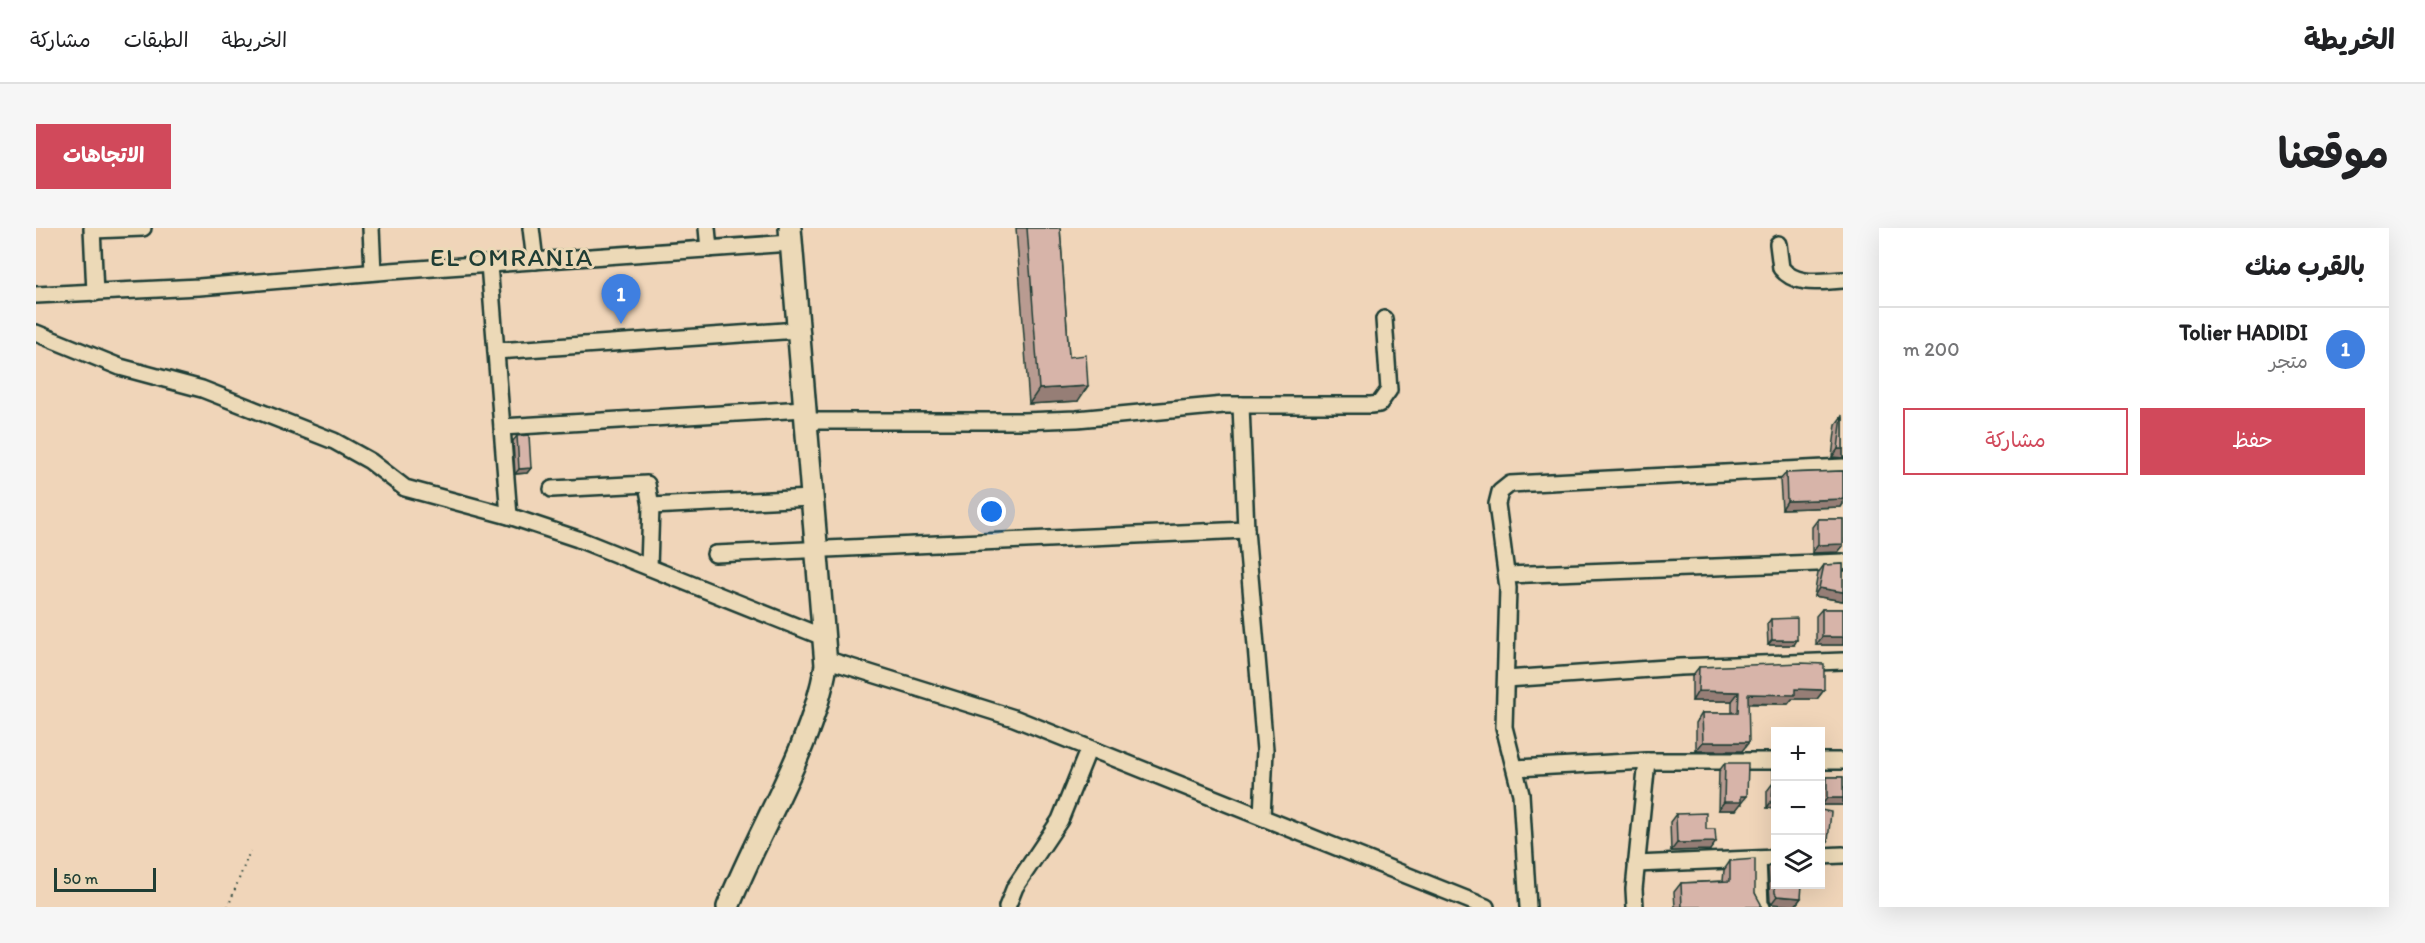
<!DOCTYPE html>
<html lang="ar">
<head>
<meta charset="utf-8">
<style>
	body { margin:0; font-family:Itim,"Playpen Sans Arabic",sans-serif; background:#f6f6f6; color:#202124; direction:rtl }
	.controls { position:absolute; right:18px; bottom:18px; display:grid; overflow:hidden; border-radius:0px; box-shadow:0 6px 24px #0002 }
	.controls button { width:54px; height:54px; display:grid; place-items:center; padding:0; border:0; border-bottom:2px solid #e0e0e0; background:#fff; color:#202124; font:30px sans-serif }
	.scale { position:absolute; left:18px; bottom:15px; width:102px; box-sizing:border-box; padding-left:6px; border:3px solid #1f3d34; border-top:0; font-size:16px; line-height:21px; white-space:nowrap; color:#1f3d34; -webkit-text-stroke:4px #ecd9b7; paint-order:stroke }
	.you { position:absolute; left:956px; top:284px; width:21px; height:21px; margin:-15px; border:4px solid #fff; border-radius:50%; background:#1a73e8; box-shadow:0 0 0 9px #1a73e833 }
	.badge { display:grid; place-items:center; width:39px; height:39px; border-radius:50%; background:#d1495b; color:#fff; font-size:20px; font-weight:700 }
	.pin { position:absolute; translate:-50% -50px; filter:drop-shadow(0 2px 3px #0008) }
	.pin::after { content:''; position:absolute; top:32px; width:21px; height:18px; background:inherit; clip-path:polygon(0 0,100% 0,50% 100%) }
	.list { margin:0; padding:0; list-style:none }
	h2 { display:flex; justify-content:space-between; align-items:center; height:78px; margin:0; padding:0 24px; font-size:26px }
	h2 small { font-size:20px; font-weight:400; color:#757577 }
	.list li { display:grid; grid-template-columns:39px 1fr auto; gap:18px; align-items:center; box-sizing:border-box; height:84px; padding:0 24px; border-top:2px solid #e0e0e0 }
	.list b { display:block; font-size:22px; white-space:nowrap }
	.list p { margin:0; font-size:20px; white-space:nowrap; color:#757577 }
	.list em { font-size:20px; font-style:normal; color:#757577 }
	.actions { display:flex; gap:12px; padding:18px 24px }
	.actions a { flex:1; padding:14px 0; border:2px solid #d1495b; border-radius:0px; text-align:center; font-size:21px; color:#d1495b }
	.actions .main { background:#d1495b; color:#fff }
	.icon { flex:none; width:33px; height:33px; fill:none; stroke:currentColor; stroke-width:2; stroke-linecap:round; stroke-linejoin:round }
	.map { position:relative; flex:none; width:1807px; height:679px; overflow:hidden; direction:ltr; border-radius:0px }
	header { display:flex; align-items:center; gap:36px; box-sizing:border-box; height:84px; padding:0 30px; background:#fff; border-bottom:2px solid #e0e0e0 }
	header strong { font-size:28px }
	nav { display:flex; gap:33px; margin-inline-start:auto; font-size:21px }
	.intro { display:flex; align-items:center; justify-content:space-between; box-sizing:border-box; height:144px; padding:0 36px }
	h1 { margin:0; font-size:42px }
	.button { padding:15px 27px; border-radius:0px; background:#d1495b; color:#fff; font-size:21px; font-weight:700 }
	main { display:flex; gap:36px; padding:0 36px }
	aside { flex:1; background:#fff; border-radius:0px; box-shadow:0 6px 24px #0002 }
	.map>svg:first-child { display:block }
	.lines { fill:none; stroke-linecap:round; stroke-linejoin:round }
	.street-casing { stroke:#1f3d34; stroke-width:20 }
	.secondary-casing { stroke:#1f3d34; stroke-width:26 }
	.path { stroke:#1f3d34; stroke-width:2; stroke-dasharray:1.5 4.5; stroke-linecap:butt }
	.street { stroke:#ecd9b7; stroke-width:15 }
	.secondary { stroke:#ecd9b7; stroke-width:21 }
	.wall { fill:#b99b91; stroke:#1f3d34; stroke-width:1.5 }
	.shaded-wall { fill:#967e76; stroke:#1f3d34; stroke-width:1.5 }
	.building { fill:#d7b4a9; stroke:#1f3d34; stroke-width:1.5 }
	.labels { text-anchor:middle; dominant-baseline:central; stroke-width:6; stroke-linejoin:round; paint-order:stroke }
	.quarter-label { font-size:26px; letter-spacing:1.5px; fill:#1f3d34; stroke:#ecd9b7 }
</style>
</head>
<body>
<header>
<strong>الخريطة</strong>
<nav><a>الخريطة</a><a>الطبقات</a><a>مشاركة</a></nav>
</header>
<div class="intro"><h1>موقعنا</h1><a class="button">الاتجاهات</a></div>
<main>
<aside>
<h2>بالقرب منك<small></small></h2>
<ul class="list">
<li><span class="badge" style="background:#3f7fe0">1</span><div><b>Tolier HADIDI</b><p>متجر</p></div><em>200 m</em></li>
</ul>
<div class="actions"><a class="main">حفظ</a><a>مشاركة</a></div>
</aside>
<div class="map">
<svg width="1807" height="679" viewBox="0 0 1807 679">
	<rect width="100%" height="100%" fill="#f0d5b9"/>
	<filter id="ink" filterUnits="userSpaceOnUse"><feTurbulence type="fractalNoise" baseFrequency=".0167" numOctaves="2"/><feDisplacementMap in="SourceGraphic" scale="12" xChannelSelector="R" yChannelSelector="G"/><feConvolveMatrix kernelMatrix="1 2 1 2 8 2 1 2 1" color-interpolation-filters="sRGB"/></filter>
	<g filter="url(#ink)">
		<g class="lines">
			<g class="street-casing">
				<g id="street">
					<path d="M56,0L59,65"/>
					<path d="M335,0L337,44"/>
					<path d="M495,0L499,33"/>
					<path d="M671,0L673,21"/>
					<path d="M57,2L107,0"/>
					<path d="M1742,16L1745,40C1760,59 1786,53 1807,52"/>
					<path d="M453,36L473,288"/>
					<path d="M0,67L163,59L354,43L755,15"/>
					<path d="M0,105L84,139L166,161L298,213L334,233L369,260L473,288L542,311L787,409"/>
					<path d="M460,123L762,102"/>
					<path d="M1205,177L1210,302L1229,522L1226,589"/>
					<path d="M769,193H987L1041,191L1188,177H1335L1343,176L1353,162L1348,91"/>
					<path d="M466,199L768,181"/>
					<path d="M516,261L611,256L615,278L613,339"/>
					<path d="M615,278L775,270"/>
					<path d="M679,326L1210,302"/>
					<path d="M1471,347L1807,334"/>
					<path d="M789,431L978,490L1450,679"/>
					<path d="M1470,451L1644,439L1807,433"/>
					<path d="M1784,533H1807"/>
					<path d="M1479,540L1611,533H1740"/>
					<path d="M1784,628L1807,627"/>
					<path d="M1722,631L1724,677L1726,679"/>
					<path d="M1600,636L1740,630"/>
					<path d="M971,679L979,659L1024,592L1053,520"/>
					<path d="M1492,679L1485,566L1468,499L1472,360L1461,276L1464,264L1474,256L1807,239"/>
					<path d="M1599,679L1598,661L1611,533"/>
				</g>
			</g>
			<g class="secondary-casing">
				<path id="secondary" d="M692,679C723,600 776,520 790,437L754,0"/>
			</g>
			<path class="path" d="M192,679L214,623"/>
			<use href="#street" class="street"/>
			<use href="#secondary" class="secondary"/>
		</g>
		<g class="wall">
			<path d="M980,0H1024L1033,129L1042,173L993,176Z"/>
			<path d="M1806,188L1807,189V230L1796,229L1800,196Z"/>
			<path d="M481,208L495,240L491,245L479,246L477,213Z"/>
			<path d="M1807,243V276L1805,279L1746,281L1744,252L1750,245Z"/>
			<path d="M1782,291H1807V318L1802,324L1776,325V299Z"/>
			<path d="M1807,336V373L1778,368L1782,345L1788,337Z"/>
			<path d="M1786,381H1807V417H1780V388Z"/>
			<path d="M1735,391L1758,417H1732L1731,396Z"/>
			<path d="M1663,439L1788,462L1781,471H1756L1752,476H1712L1706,523H1660V495L1666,485H1696V473H1656V448Z"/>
			<path d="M1689,535L1706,576H1704L1700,582H1682L1683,543Z"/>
			<path d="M1740,539V581L1731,580V563L1737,555V543Z"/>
			<path d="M1791,549H1807V577H1786V555Z"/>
			<path d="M1640,586L1670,601L1674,622L1635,623L1634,594Z"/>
			<path d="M1738,632L1765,670L1759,678L1735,676L1734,673L1732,640Z"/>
			<path d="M1694,633L1719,665L1725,679H1639L1638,664L1645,655L1687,653L1688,642Z"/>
		</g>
		<g class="shaded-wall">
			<path d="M1052,158L1042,173L993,176L1003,161Z"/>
			<path d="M1802,221H1807V230L1796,229Z"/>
			<path d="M495,240L491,245L479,246L483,241Z"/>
			<path d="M1807,271V276L1805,279L1746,281L1751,273Z"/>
			<path d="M1807,311V318L1802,324L1776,325L1782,317Z"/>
			<path d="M1783,360L1807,364V373L1778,368Z"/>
			<path d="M1786,409H1807V417H1780Z"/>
			<path d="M1736,412H1761L1758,417H1732Z"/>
			<path d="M1759,461L1788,462L1781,471H1756L1752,476L1705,475L1712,466Z"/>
			<path d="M1662,463L1703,464L1696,473H1656Z"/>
			<path d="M1667,514H1713L1706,523H1660Z"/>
			<path d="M1705,568H1711L1700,582H1682L1688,574Z"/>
			<path d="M1791,570H1807V577H1786Z"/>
			<path d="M1736,572L1740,573V581L1731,580Z"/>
			<path d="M1792,613L1788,618L1785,619V614Z"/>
			<path d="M1680,614L1674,622L1635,623L1641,615Z"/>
			<path d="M1741,668L1765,670L1759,678L1735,676Z"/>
		</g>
		<g class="building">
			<path d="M991,0H1024L1033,129L1050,127L1052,158L1003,161Z"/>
			<path d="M1806,188L1807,189V221H1802Z"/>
			<path d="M493,207L495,240L483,241L481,208Z"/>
			<path d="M1807,243V271L1751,273L1750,245Z"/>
			<path d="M1782,291H1807V316L1782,317Z"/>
			<path d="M1807,336V364L1783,360L1788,337Z"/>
			<rect x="1786" y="381" width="21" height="28"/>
			<path d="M1761,390V412H1736L1735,391Z"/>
			<path d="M1765,435L1788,436V462L1759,461V467L1712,466L1713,514H1667L1666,485H1702L1703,464L1662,463L1663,439Z"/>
			<path d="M1689,535H1712L1711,568H1705V574H1688Z"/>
			<rect x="1791" y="549" width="16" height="21"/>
			<path d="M1737,555H1740V573L1736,572Z"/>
			<path d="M1785,582L1795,584L1792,613L1785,614Z"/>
			<path d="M1670,585V601H1679L1680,614L1641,615L1640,586Z"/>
			<path d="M1719,631V665L1725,676V679H1646L1645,655L1694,653V633Z"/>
			<path d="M1738,632H1740V657H1766L1765,670L1741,668L1739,665Z"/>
		</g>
	</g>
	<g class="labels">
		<g class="quarter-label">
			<text x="476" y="29">EL OMRANIA</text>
		</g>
	</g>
</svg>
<div class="controls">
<button>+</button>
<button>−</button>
<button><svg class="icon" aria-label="layers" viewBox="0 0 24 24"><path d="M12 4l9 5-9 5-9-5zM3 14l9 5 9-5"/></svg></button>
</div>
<div class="scale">50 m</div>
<div class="you"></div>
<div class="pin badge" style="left:585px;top:96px;background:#3f7fe0">1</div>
</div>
</main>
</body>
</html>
